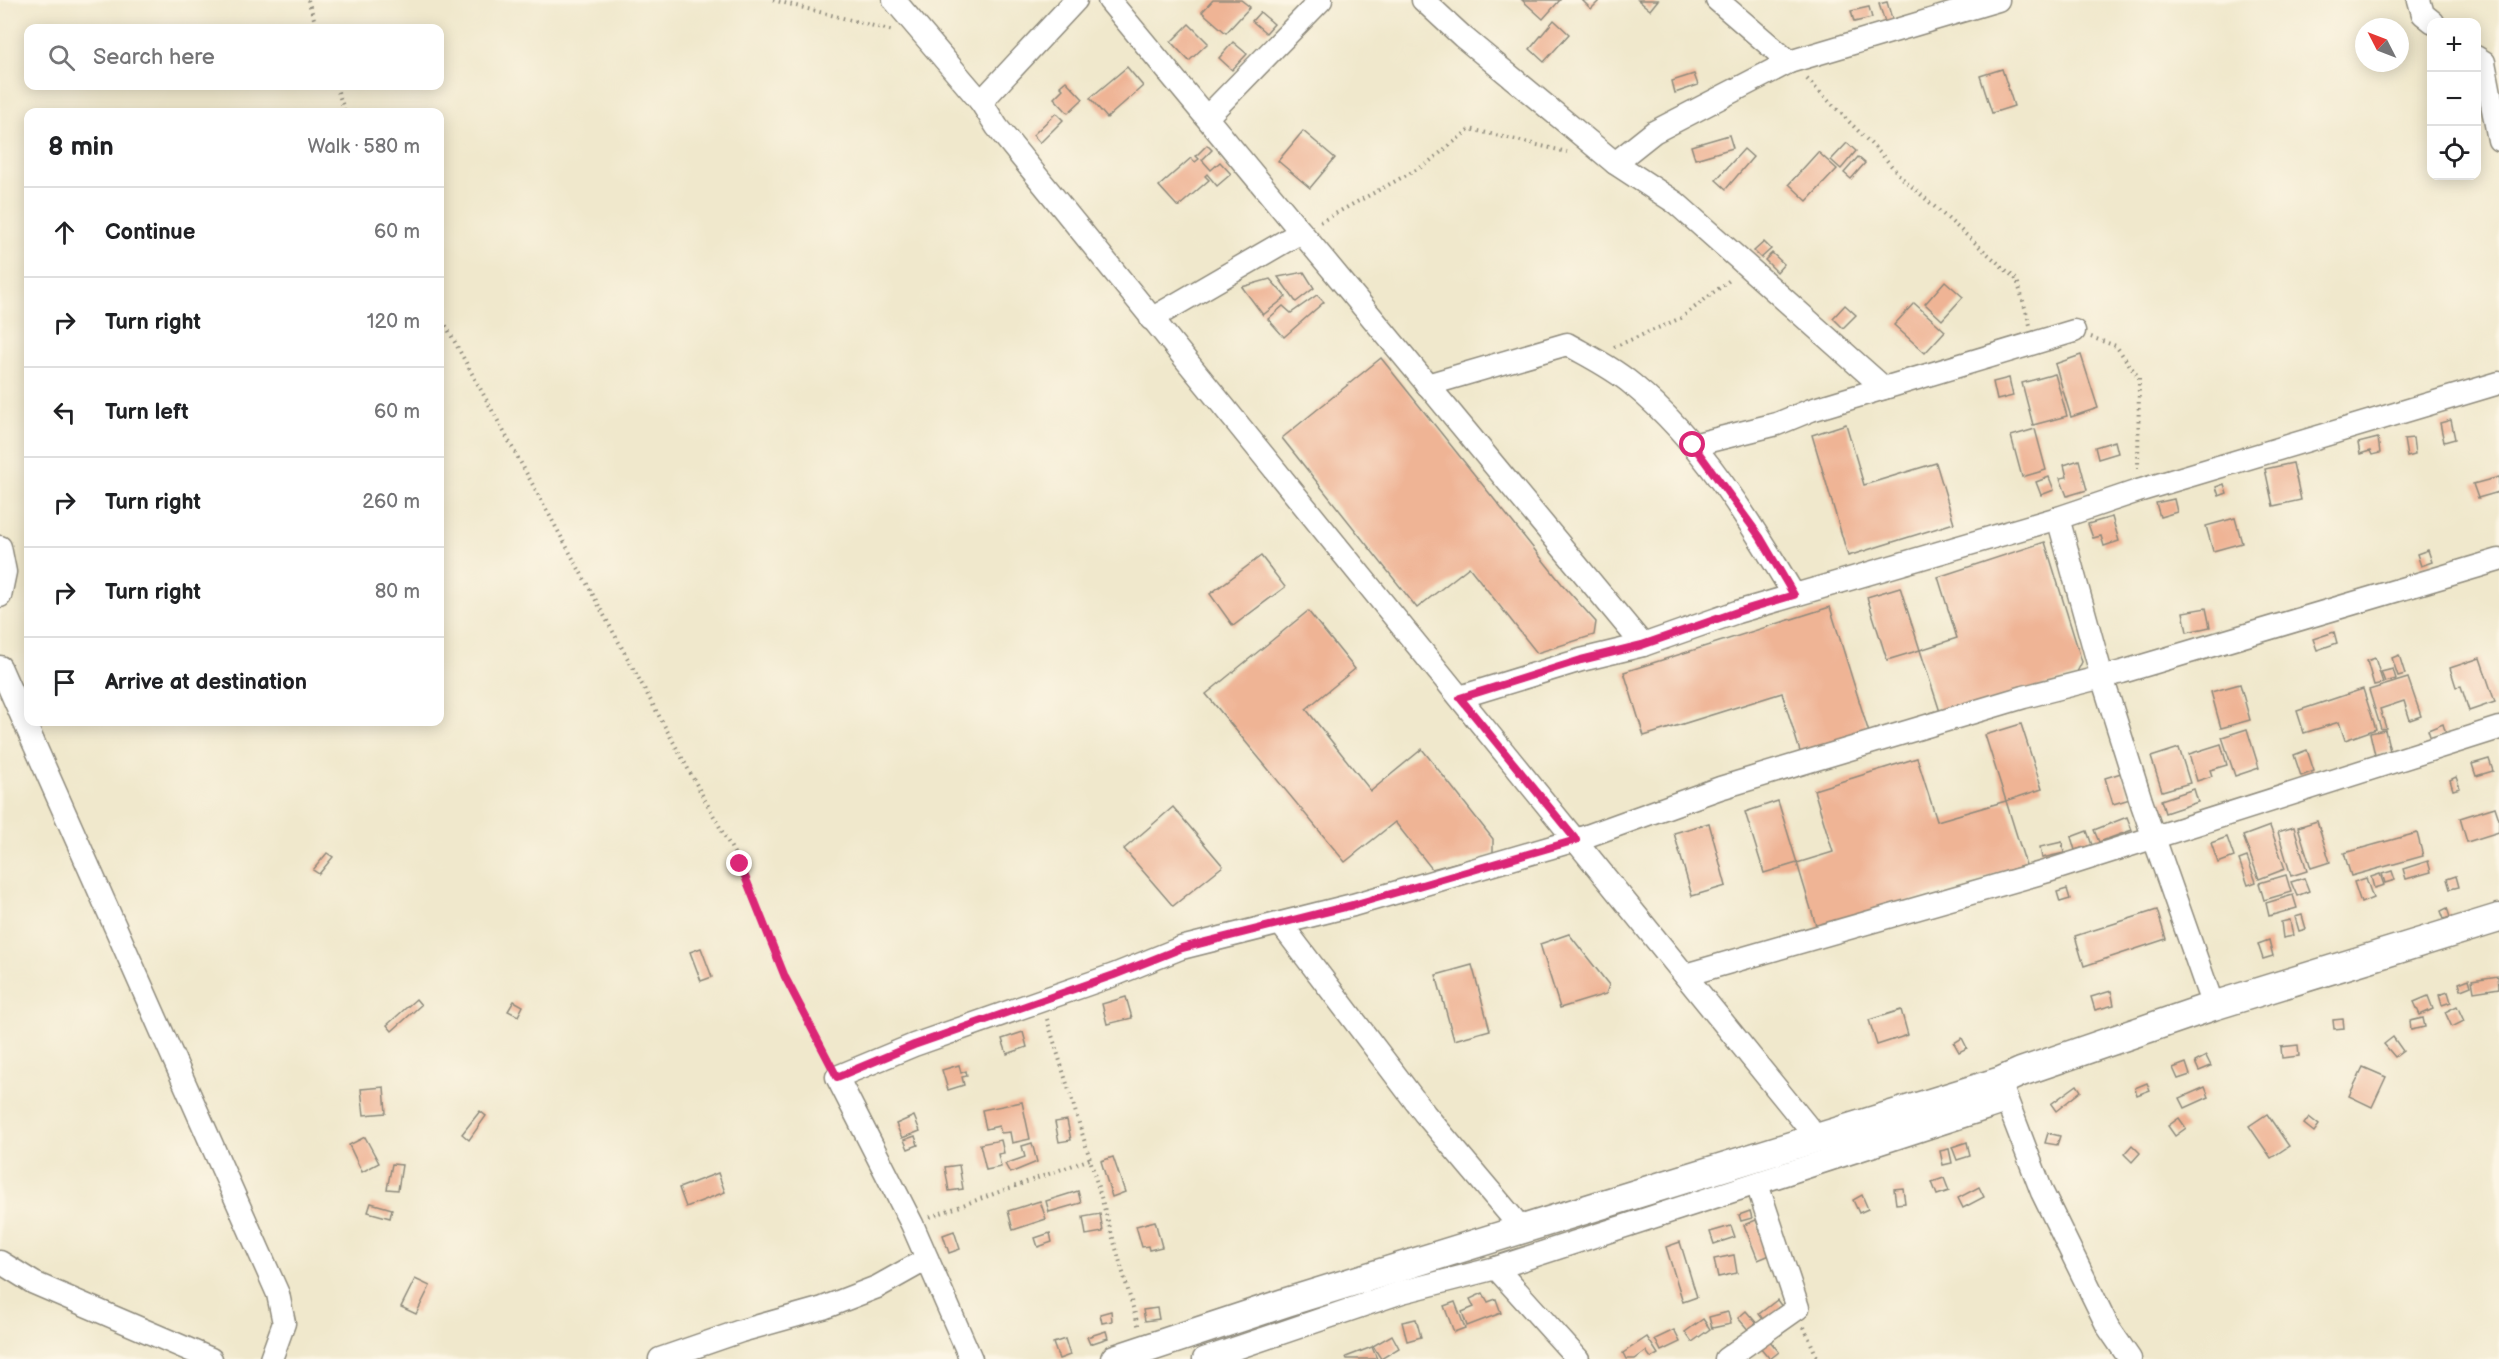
<!DOCTYPE html>
<html lang="en">
<head>
<meta charset="utf-8">
<style>
	body { margin:0; font-family:"Balsamiq Sans",sans-serif; background:#f6f6f6; color:#202124 }
	.controls { position:absolute; right:18px; top:18px; display:grid; overflow:hidden; border-radius:12px; box-shadow:0 3px 15px #0003 }
	.controls button { width:54px; height:54px; display:grid; place-items:center; padding:0; border:0; border-bottom:2px solid #e0e0e0; background:#fff; color:#202124; font:30px sans-serif }
	.compass { position:absolute; left:2355px; top:18px; width:54px; height:54px; border-radius:50%; background:#fff; box-shadow:0 3px 15px #0003; rotate:312deg }
	.stop { position:absolute; width:18px; height:18px; margin:-14px; border:4px solid #db2777; border-radius:50%; background:#fff }
	.stop.end { background:#db2777; border-color:#fff; box-shadow:0 2px 6px #0008 }
	.list { margin:0; padding:0; list-style:none }
	h2 { display:flex; justify-content:space-between; align-items:center; height:78px; margin:0; padding:0 24px; font-size:26px }
	h2 small { font-size:20px; font-weight:400; color:#757577 }
	.list li { display:grid; grid-template-columns:39px 1fr auto; gap:18px; align-items:center; box-sizing:border-box; height:90px; padding:0 24px; border-top:2px solid #e0e0e0 }
	.list b { display:block; font-size:22px; white-space:nowrap }
	.list em { font-size:20px; font-style:normal; color:#757577 }
	.icon { flex:none; width:33px; height:33px; fill:none; stroke:currentColor; stroke-width:2; stroke-linecap:round; stroke-linejoin:round }
	.map { position:relative; flex:none; width:2499px; height:1359px; overflow:hidden }
	.search { position:absolute; background:#fff; box-shadow:0 3px 15px #0003; left:24px; top:24px; width:420px; height:66px; display:flex; align-items:center; gap:15px; box-sizing:border-box; padding:0 21px; border-radius:12px; color:#757577; font-size:22px }
	.panel { position:absolute; background:#fff; box-shadow:0 3px 15px #0003; left:24px; top:108px; width:420px; height:618px; border-radius:12px }
	.map>svg:first-child { display:block }
	.building { fill:#efb495 }
	.lines { fill:none; stroke-linecap:round; stroke-linejoin:round }
	.minor-casing { stroke:#8e8a7c; stroke-width:25 }
	.major-casing { stroke:#8e8a7c; stroke-width:31 }
	.path { stroke:#8e8a7c; stroke-width:4; stroke-dasharray:1.5 4.5; stroke-linecap:butt }
	.minor { stroke:#fff; stroke-width:22 }
	.major { stroke:#fff; stroke-width:28 }
	.route { stroke:#db2777; stroke-width:8 }
</style>
</head>
<body>
<div class="map">
<svg width="2499" height="1359" viewBox="0 0 2499 1359">
	<rect width="100%" height="100%" fill="#fcf5e5"/>
	<filter id="ink" filterUnits="userSpaceOnUse"><feTurbulence type="fractalNoise" baseFrequency=".0167" numOctaves="2"/><feDisplacementMap in="SourceGraphic" scale="12" xChannelSelector="R" yChannelSelector="G"/><feConvolveMatrix kernelMatrix="1 2 1 2 8 2 1 2 1" color-interpolation-filters="sRGB"/></filter>
	<filter id="wash" filterUnits="userSpaceOnUse"><feTurbulence type="fractalNoise" baseFrequency=".008" numOctaves="4" result="noise"/><feDisplacementMap in="SourceGraphic" scale="24" xChannelSelector="R" yChannelSelector="G"/><feGaussianBlur stdDeviation="1.35" result="paint"/><feColorMatrix in="noise" values="0 0 0 0 0 0 0 0 0 0 0 0 0 0 0 0 0 1.4 0 .05"/><feComposite in="paint" operator="in"/></filter>
	<g filter="url(#wash)">
		<rect width="100%" height="100%" fill="#f0e8cc"/>
		<g id="blocks">
			<g class="building">
				<path d="M1213,0H1241L1250,7L1226,33L1202,12Z"/>
				<path d="M1522,0H1560L1543,19Z"/>
				<path d="M1582,0H1600L1591,9Z"/>
				<path d="M1638,0H1658L1650,10Z"/>
				<path d="M1887,2L1893,22L1886,25L1879,4Z"/>
				<path d="M1869,7L1872,18L1854,22L1851,11Z"/>
				<path d="M1260,12L1274,24L1266,33L1252,21Z"/>
				<path d="M1554,20L1569,34L1544,62L1530,49Z"/>
				<path d="M1189,24L1208,43L1189,61L1171,42Z"/>
				<path d="M1233,42L1247,54L1232,70L1219,58Z"/>
				<path d="M1127,67L1143,86L1107,118L1090,98Z"/>
				<path d="M2002,69L2014,106L1992,113L1980,76Z"/>
				<path d="M1694,74L1698,85L1675,93L1672,81Z"/>
				<path d="M1066,81L1083,99L1068,113L1054,98L1063,89L1060,86Z"/>
				<path d="M1056,113L1063,120L1040,143L1033,135Z"/>
				<path d="M1303,131L1335,158L1310,188L1278,161Z"/>
				<path d="M1729,135L1733,148L1695,159L1691,146Z"/>
				<path d="M1847,143L1856,151L1841,169L1831,160Z"/>
				<path d="M1207,145L1212,150L1202,160L1211,170L1220,162L1231,174L1217,186L1207,174L1205,176L1209,180L1178,207L1159,186L1191,158L1195,162L1199,159L1196,156Z"/>
				<path d="M1744,149L1753,157L1726,189L1716,180Z"/>
				<path d="M1818,152L1837,169L1807,201L1789,184Z"/>
				<path d="M1858,157L1865,163L1851,179L1844,173Z"/>
				<path d="M1764,242L1771,249L1761,258L1754,251Z"/>
				<path d="M1772,253L1784,264L1777,272L1765,260Z"/>
				<path d="M1304,272L1314,288L1296,302L1278,277Z"/>
				<path d="M1270,279L1286,297L1263,315L1242,287Z"/>
				<path d="M1945,281L1963,297L1942,320L1925,304Z"/>
				<path d="M1317,295L1324,302L1284,337L1268,319L1283,306L1291,313Z"/>
				<path d="M1914,303L1945,331L1925,353L1894,325Z"/>
				<path d="M1845,305L1856,315L1843,328L1833,318Z"/>
				<path d="M2081,355L2098,408L2071,417L2055,364Z"/>
				<path d="M1381,358L1562,584L1596,622L1594,635L1537,653L1469,567L1417,608L1282,438Z"/>
				<path d="M2055,374L2067,416L2033,425L2022,383Z"/>
				<path d="M2009,378L2013,396L1997,400L1993,382Z"/>
				<path d="M2451,420L2455,439L2444,442L2440,423Z"/>
				<path d="M1846,424L1864,485L1936,463L1954,523L1848,556L1812,435Z"/>
				<path d="M2035,429L2046,470L2022,477L2011,436Z"/>
				<path d="M2378,438L2380,453L2372,455L2370,451L2360,454L2358,443Z"/>
				<path d="M2413,438L2415,455L2407,457L2404,439Z"/>
				<path d="M2115,441L2118,453L2098,459L2095,447Z"/>
				<path d="M2079,460L2087,490L2067,496L2060,478L2067,477L2064,465Z"/>
				<path d="M2293,463L2301,500L2273,506L2265,469Z"/>
				<path d="M2049,477L2054,490L2041,495L2036,482Z"/>
				<path d="M2499,477V492L2478,498L2473,484Z"/>
				<path d="M2224,484L2227,493L2219,496L2216,487Z"/>
				<path d="M2174,499L2177,512L2160,517L2156,503Z"/>
				<path d="M2112,517L2119,541L2104,546L2101,536L2093,538L2088,524Z"/>
				<path d="M2235,518L2242,543L2213,551L2206,526Z"/>
				<path d="M2045,542L2082,662L2075,676L1942,718L1920,650L1957,638L1938,577Z"/>
				<path d="M2428,550L2432,562L2421,566L2417,554Z"/>
				<path d="M1261,556L1285,587L1233,626L1210,594Z"/>
				<path d="M1900,587L1920,650L1887,660L1867,597Z"/>
				<path d="M1830,607L1870,736L1802,758L1782,693L1644,736L1624,672Z"/>
				<path d="M2206,608L2210,627L2187,632L2183,612Z"/>
				<path d="M1308,611L1355,669L1306,709L1371,791L1422,749L1493,839V853L1432,869L1395,822L1345,862L1206,694Z"/>
				<path d="M2334,632L2337,643L2317,650L2313,639Z"/>
				<path d="M2399,655L2405,674L2398,676L2392,658Z"/>
				<path d="M2375,658L2383,683L2374,685L2367,661Z"/>
				<path d="M2480,658L2495,702L2469,711L2461,686L2456,687L2450,668Z"/>
				<path d="M2393,669L2396,679L2385,682L2381,672Z"/>
				<path d="M2408,678L2421,716L2410,720L2404,701L2380,709L2386,728L2381,729L2369,690Z"/>
				<path d="M2240,684L2250,720L2221,728L2211,692Z"/>
				<path d="M2363,689L2376,729L2345,740L2339,722L2304,733L2297,711Z"/>
				<path d="M2021,724L2042,789L2006,801L1985,735Z"/>
				<path d="M2443,724L2446,734L2431,739L2428,730Z"/>
				<path d="M2247,729L2259,768L2235,776L2222,737Z"/>
				<path d="M2385,730L2390,751L2375,755L2370,733Z"/>
				<path d="M2221,744L2227,765L2210,770L2212,776L2197,781L2189,754Z"/>
				<path d="M2179,748L2190,783L2162,791L2151,757Z"/>
				<path d="M2307,750L2314,771L2301,776L2294,755Z"/>
				<path d="M1917,758L1937,821L2006,801L2026,865L1817,929L1797,863L1833,852L1814,790Z"/>
				<path d="M2489,759L2493,771L2476,776L2472,764Z"/>
				<path d="M2121,773L2130,799L2113,804L2105,778Z"/>
				<path d="M2456,777L2460,788L2453,790L2450,780Z"/>
				<path d="M2194,789L2198,802L2165,813L2161,800Z"/>
				<path d="M1778,801L1797,863L1764,873L1745,812Z"/>
				<path d="M1173,807L1223,866L1173,906L1124,849Z"/>
				<path d="M2495,807L2499,819V832L2467,842L2460,818Z"/>
				<path d="M2127,817L2132,830L2099,842L2094,830Z"/>
				<path d="M2317,821L2330,862L2311,868L2298,827Z"/>
				<path d="M1709,823L1726,886L1692,896L1674,833Z"/>
				<path d="M2270,826L2285,869L2259,879L2243,836Z"/>
				<path d="M2294,827L2307,871L2291,876L2278,832Z"/>
				<path d="M2087,831L2092,845L2075,850L2071,837Z"/>
				<path d="M2417,833L2423,856L2351,876L2344,853Z"/>
				<path d="M2227,837L2234,857L2218,863L2211,843Z"/>
				<path d="M2062,842L2064,853L2042,858L2040,847Z"/>
				<path d="M327,853L333,857L319,874L313,870Z"/>
				<path d="M2247,857L2256,882L2248,885L2239,860Z"/>
				<path d="M2428,861L2431,872L2406,879L2403,869Z"/>
				<path d="M2392,871L2395,880L2385,883L2382,874Z"/>
				<path d="M2380,874L2384,885L2374,888L2371,877Z"/>
				<path d="M2286,875L2291,892L2264,900L2259,883Z"/>
				<path d="M2456,876L2459,887L2450,889L2447,879Z"/>
				<path d="M2304,878L2309,891L2297,896L2291,882Z"/>
				<path d="M2366,878L2373,898L2361,903L2354,882Z"/>
				<path d="M2067,889L2070,899L2060,902L2057,892Z"/>
				<path d="M2293,895L2297,908L2269,916L2266,903Z"/>
				<path d="M2447,908L2450,917L2444,919L2441,911Z"/>
				<path d="M2157,910L2166,939L2084,966L2075,936Z"/>
				<path d="M2302,915L2306,929L2299,931L2295,917Z"/>
				<path d="M2290,920L2293,936L2283,938L2281,922Z"/>
				<path d="M1569,934L1609,985L1606,994L1560,1008L1540,944Z"/>
				<path d="M2269,940L2273,956L2263,959L2258,944Z"/>
				<path d="M701,948L712,977L701,981L690,952Z"/>
				<path d="M1472,965L1490,1030L1454,1040L1436,975Z"/>
				<path d="M2498,976L2499,988L2474,992L2472,980Z"/>
				<path d="M2469,979L2471,986L2461,990L2459,983Z"/>
				<path d="M2111,991L2114,1005L2095,1010L2091,997Z"/>
				<path d="M2448,992L2451,1002L2442,1005L2439,995Z"/>
				<path d="M2428,996L2433,1009L2420,1015L2414,1002Z"/>
				<path d="M1126,997L1132,1018L1107,1024L1102,1004Z"/>
				<path d="M416,999L421,1005L392,1031L387,1025Z"/>
				<path d="M514,1001L523,1006L518,1016L508,1011Z"/>
				<path d="M2457,1006L2464,1021L2452,1027L2445,1012Z"/>
				<path d="M1901,1010L1908,1035L1877,1045L1869,1020Z"/>
				<path d="M2423,1018L2425,1027L2411,1030L2410,1021Z"/>
				<path d="M2343,1019L2344,1028L2334,1029L2333,1020Z"/>
				<path d="M1023,1032L1027,1047L1007,1054L1002,1039Z"/>
				<path d="M2393,1037L2403,1051L2395,1057L2384,1044Z"/>
				<path d="M1962,1038L1967,1048L1959,1052L1954,1043Z"/>
				<path d="M2298,1045L2299,1056L2282,1058L2281,1047Z"/>
				<path d="M2206,1056L2211,1066L2199,1071L2195,1062Z"/>
				<path d="M2186,1063L2190,1075L2178,1079L2173,1068Z"/>
				<path d="M959,1065L961,1073L966,1071L967,1076L962,1077L964,1085L948,1090L942,1070Z"/>
				<path d="M2363,1067L2386,1077L2372,1107L2349,1096Z"/>
				<path d="M2147,1083L2150,1090L2137,1095L2135,1088Z"/>
				<path d="M2077,1085L2081,1091L2056,1111L2051,1104Z"/>
				<path d="M384,1087L386,1113L364,1115L361,1089Z"/>
				<path d="M2205,1087L2209,1097L2185,1108L2180,1098Z"/>
				<path d="M1022,1102L1030,1139L1012,1143L1010,1132L1001,1133L999,1126L986,1129L982,1110Z"/>
				<path d="M480,1111L486,1116L469,1140L462,1134Z"/>
				<path d="M2267,1114L2289,1146L2271,1158L2249,1126Z"/>
				<path d="M914,1116L920,1131L902,1138L896,1124Z"/>
				<path d="M2309,1117L2319,1125L2314,1132L2304,1124Z"/>
				<path d="M2179,1118L2186,1128L2175,1136L2168,1126Z"/>
				<path d="M1067,1120L1071,1140L1059,1142L1055,1122Z"/>
				<path d="M2048,1133L2060,1136L2057,1145L2045,1143Z"/>
				<path d="M915,1136L918,1145L908,1149L904,1140Z"/>
				<path d="M365,1137L379,1163L362,1172L349,1145Z"/>
				<path d="M1001,1140L1004,1153L998,1154L1001,1167L986,1170L980,1144Z"/>
				<path d="M1967,1142L1970,1156L1957,1160L1952,1147Z"/>
				<path d="M1032,1143L1037,1162L1010,1173L1005,1164L1025,1157L1022,1146Z"/>
				<path d="M2132,1145L2140,1153L2132,1162L2124,1154Z"/>
				<path d="M1949,1149L1952,1163L1943,1165L1940,1151Z"/>
				<path d="M1113,1157L1125,1192L1112,1197L1101,1161Z"/>
				<path d="M392,1164L402,1165L398,1190L387,1189Z"/>
				<path d="M959,1165L963,1189L949,1191L945,1167Z"/>
				<path d="M718,1173L725,1192L686,1207L679,1188Z"/>
				<path d="M1944,1178L1949,1191L1937,1195L1932,1182Z"/>
				<path d="M1979,1187L1984,1197L1963,1208L1958,1198Z"/>
				<path d="M1903,1188L1905,1203L1896,1204L1894,1189Z"/>
				<path d="M1078,1191L1081,1203L1049,1212L1046,1201Z"/>
				<path d="M1862,1195L1868,1209L1859,1213L1853,1200Z"/>
				<path d="M1040,1201L1046,1219L1013,1230L1008,1211Z"/>
				<path d="M371,1203L392,1209L390,1218L368,1212Z"/>
				<path d="M1750,1211L1752,1218L1741,1221L1739,1215Z"/>
				<path d="M1100,1214L1103,1232L1086,1235L1083,1217Z"/>
				<path d="M1756,1220L1770,1255L1758,1260L1744,1225Z"/>
				<path d="M1155,1221L1162,1247L1149,1250L1148,1246L1142,1247L1136,1226Z"/>
				<path d="M1731,1226L1735,1237L1714,1244L1710,1232Z"/>
				<path d="M954,1231L960,1249L949,1253L943,1235Z"/>
				<path d="M1050,1233L1052,1242L1038,1247L1035,1238Z"/>
				<path d="M1680,1242L1697,1297L1683,1302L1666,1247Z"/>
				<path d="M1734,1255L1737,1273L1718,1277L1714,1259Z"/>
				<path d="M415,1279L430,1286L416,1314L401,1307Z"/>
				<path d="M1483,1293L1488,1302L1496,1299L1501,1313L1467,1326L1462,1312L1474,1307L1470,1299Z"/>
				<path d="M1777,1300L1783,1308L1765,1322L1759,1314Z"/>
				<path d="M1455,1302L1465,1328L1454,1332L1444,1306Z"/>
				<path d="M1157,1308L1159,1319L1145,1321L1143,1310Z"/>
				<path d="M1111,1311L1112,1321L1102,1323L1100,1314Z"/>
				<path d="M1746,1311L1759,1326L1751,1333L1738,1318Z"/>
				<path d="M1728,1312L1731,1324L1712,1328L1709,1317Z"/>
				<path d="M1416,1319L1421,1337L1407,1341L1402,1322Z"/>
				<path d="M1703,1319L1710,1329L1692,1342L1685,1332Z"/>
				<path d="M1674,1330L1680,1342L1661,1351L1655,1339Z"/>
				<path d="M1106,1331L1108,1338L1090,1344L1087,1337Z"/>
				<path d="M1392,1335L1399,1348L1381,1359L1373,1346Z"/>
				<path d="M1647,1337L1658,1354L1651,1358L1646,1351L1635,1359H1626L1623,1353Z"/>
				<path d="M1065,1339L1070,1355L1059,1359L1053,1343Z"/>
				<path d="M1769,1340L1779,1352L1770,1359L1760,1347Z"/>
				<path d="M1372,1347L1377,1359H1347L1346,1357Z"/>
			</g>
		</g>
	</g>
	<g filter="url(#ink)">
		<use href="#blocks" fill-opacity="0" stroke="#8e8a7c" stroke-width="1.5"/>
		<g class="lines">
			<g class="minor-casing">
				<g id="minor">
					<path d="M894,0L981,102L997,127L1816,1137"/>
					<path d="M1109,0L1643,645"/>
					<path d="M1423,0L1463,37L1615,163L1676,203L1884,388"/>
					<path d="M1717,0L1789,62"/>
					<path d="M2419,0L2423,14L2433,22"/>
					<path d="M2476,57L2484,62L2499,140"/>
					<path d="M981,102L1076,0"/>
					<path d="M1207,117L1321,0"/>
					<path d="M1615,163L1654,132L1789,62L1998,0"/>
					<path d="M1151,319L1301,232"/>
					<path d="M1427,385L1567,344C1590,357 1613,368 1633,385C1702,442 1749,520 1794,595"/>
					<path d="M1693,445L1777,424L1811,410L2074,331"/>
					<path d="M2058,518L2102,677L2142,804L2213,1006"/>
					<path d="M0,547L5,572L0,596"/>
					<path d="M0,667L278,1294L284,1323L271,1359"/>
					<path d="M1460,697L1581,660L1643,645L1737,612L2058,518L2138,491L2499,383"/>
					<path d="M1281,924L1425,1114L1522,1229"/>
					<path d="M1685,975L2048,871L2499,728"/>
					<path d="M2002,1088L2042,1192L2108,1327L2130,1359"/>
					<path d="M0,1262L34,1283L211,1359"/>
					<path d="M1496,1268L1578,1359"/>
					<path d="M660,1359L741,1331L823,1308L877,1287L927,1259"/>
					<path d="M971,1359L912,1224L837,1077L914,1045L1114,975L1181,948L1353,905L1576,840L1720,788L1806,762L2024,697L2122,672L2499,560"/>
					<path d="M1204,1359L1402,1292L1496,1268L2006,1102"/>
					<path d="M1726,1359L1798,1308L1757,1184"/>
				</g>
			</g>
			<g class="major-casing">
				<path id="major" d="M1115,1359L1287,1302L2001,1081L2021,1072L2213,1006L2499,918"/>
			</g>
			<g class="path">
				<path d="M308,0L317,28"/>
				<path d="M773,0L893,31"/>
				<path d="M1807,79L1883,156L1901,177L2017,280L2030,325"/>
				<path d="M336,86L345,112"/>
				<path d="M1320,222L1425,165L1470,129L1567,152"/>
				<path d="M440,315L740,864L785,977L828,1059"/>
				<path d="M2091,337L2116,346L2139,378L2138,469"/>
				<path d="M1614,347L1681,318L1731,279"/>
				<path d="M1047,1019L1090,1159L1139,1328"/>
				<path d="M930,1217L1090,1159"/>
				<path d="M1804,1327L1818,1359"/>
			</g>
			<use href="#minor" class="minor"/>
			<use href="#major" class="major"/>
		</g>
	</g>
	<g class="lines" filter="url(#ink)">
		<path class="route" d="M740,864L785,977L837,1077L914,1045L1114,975L1182,948L1353,905L1576,840L1460,698L1581,660L1642,645L1737,612L1794,595L1760,537L1693,445"/>
	</g>
</svg>
<div class="controls">
<button>+</button>
<button>−</button>
<button><svg class="icon" aria-label="locate" viewBox="0 0 24 24"><circle cx="12" cy="12" r="6"/><path d="M12 2v4M12 18v4M2 12h4M18 12h4"/></svg></button>
</div>
<svg class="compass" viewBox="-18 -18 36 36"><path d="M0-13l5 13h-10z" fill="#e53935"/><path d="M0 13l5-13h-10z" fill="#757577"/></svg>
<div class="stop" style="left:1693px;top:445px"></div>
<div class="stop end" style="left:740px;top:864px"></div>
<div class="search"><svg class="icon" aria-label="search" viewBox="0 0 24 24"><circle cx="10" cy="10" r="6"/><path d="M15 15l6 6"/></svg>Search here</div>
<section class="panel">
<h2>8 min<small>Walk · 580 m</small></h2>
<ul class="list">
<li><svg class="icon" aria-label="ahead" viewBox="0 0 24 24"><path d="M12 20V5M6 11l6-6 6 6"/></svg><div><b>Continue</b></div><em>60 m</em></li>
<li><svg class="icon" aria-label="right" viewBox="0 0 24 24"><path d="M7 20v-9h11M14 6l5 5-5 5"/></svg><div><b>Turn right</b></div><em>120 m</em></li>
<li><svg class="icon" aria-label="left" viewBox="0 0 24 24"><path d="M17 20v-9H6M10 6l-5 5 5 5"/></svg><div><b>Turn left</b></div><em>60 m</em></li>
<li><svg class="icon" aria-label="right" viewBox="0 0 24 24"><path d="M7 20v-9h11M14 6l5 5-5 5"/></svg><div><b>Turn right</b></div><em>260 m</em></li>
<li><svg class="icon" aria-label="right" viewBox="0 0 24 24"><path d="M7 20v-9h11M14 6l5 5-5 5"/></svg><div><b>Turn right</b></div><em>80 m</em></li>
<li><svg class="icon" aria-label="arrive" viewBox="0 0 24 24"><path d="M6 21V4h12l-3 4 3 4H6"/></svg><div><b>Arrive at destination</b></div></li>
</ul>
</section>
</div>
</body>
</html>
